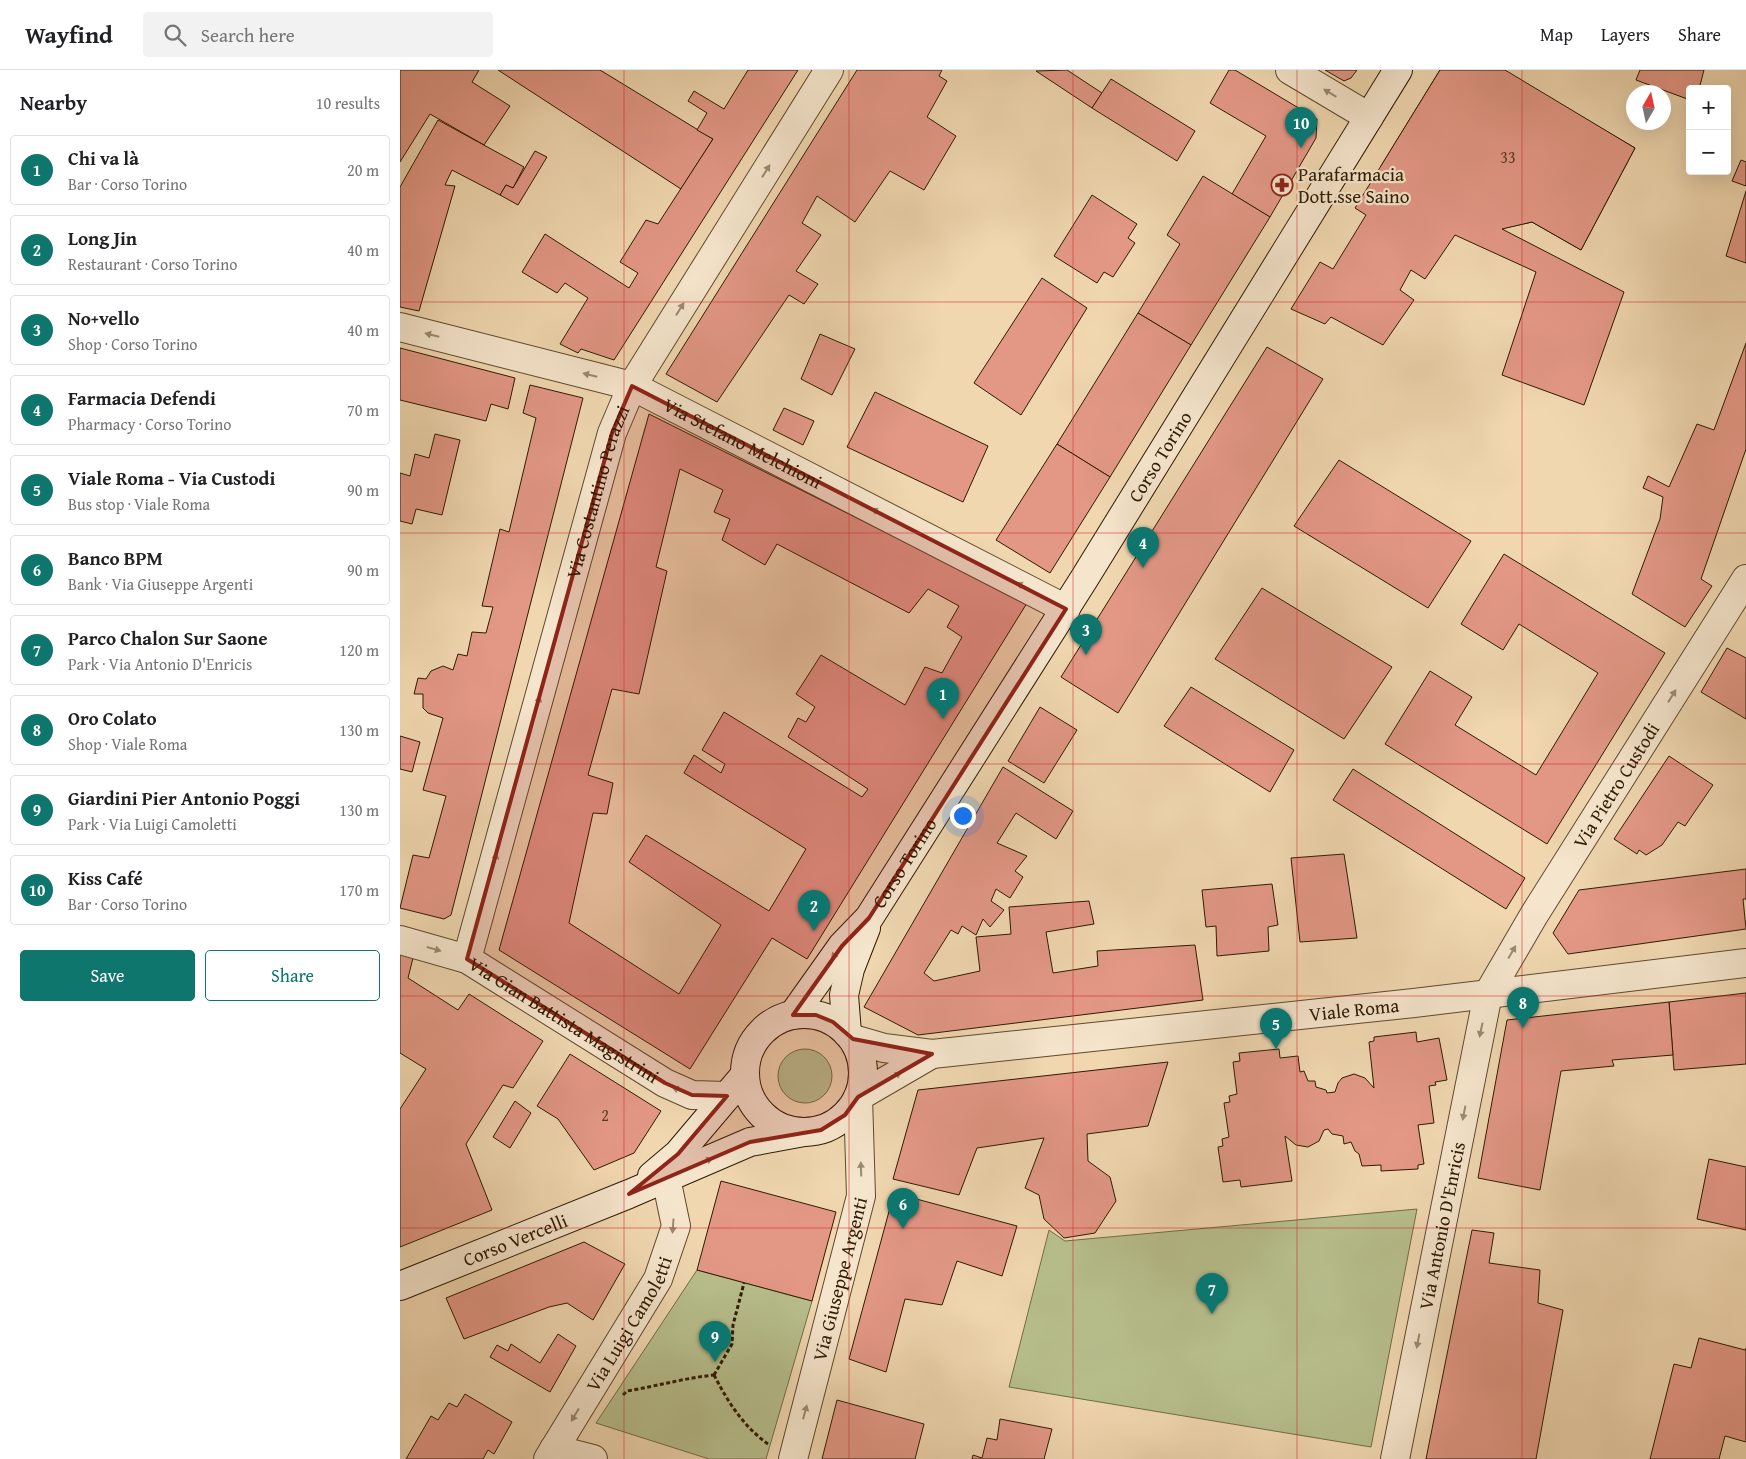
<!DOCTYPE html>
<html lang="en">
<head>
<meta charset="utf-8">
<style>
	body { margin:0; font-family:"Gentium Book Plus",serif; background:#f2f2f2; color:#202124 }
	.controls { position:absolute; right:15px; top:15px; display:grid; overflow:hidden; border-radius:5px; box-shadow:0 5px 20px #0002 }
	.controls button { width:45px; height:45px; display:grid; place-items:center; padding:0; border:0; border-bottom:1px solid #e0e0e0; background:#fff; color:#202124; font:25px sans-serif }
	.compass { position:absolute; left:1226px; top:15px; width:45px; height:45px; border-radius:50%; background:#fff; box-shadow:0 5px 20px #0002; rotate:9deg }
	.you { position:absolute; left:562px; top:745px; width:18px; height:18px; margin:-12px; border:4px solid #fff; border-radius:50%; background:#1a73e8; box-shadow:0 0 0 8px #1a73e833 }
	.badge { display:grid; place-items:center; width:32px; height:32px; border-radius:50%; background:#0f766e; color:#fff; font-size:16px; font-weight:700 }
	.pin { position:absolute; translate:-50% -41px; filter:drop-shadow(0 1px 2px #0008) }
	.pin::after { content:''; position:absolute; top:26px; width:18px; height:15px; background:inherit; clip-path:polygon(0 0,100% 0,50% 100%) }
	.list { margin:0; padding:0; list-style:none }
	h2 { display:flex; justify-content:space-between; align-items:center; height:65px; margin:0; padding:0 20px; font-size:21px }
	h2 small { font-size:16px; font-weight:400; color:#757577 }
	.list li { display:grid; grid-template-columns:32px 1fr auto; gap:15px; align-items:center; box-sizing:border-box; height:70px; margin:0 10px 10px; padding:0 10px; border:1px solid #e0e0e0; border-radius:5px }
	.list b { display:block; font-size:19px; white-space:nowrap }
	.list p { margin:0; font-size:16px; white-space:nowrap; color:#757577 }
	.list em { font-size:16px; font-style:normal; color:#757577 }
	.actions { display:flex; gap:10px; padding:15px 20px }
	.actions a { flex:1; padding:11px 0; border:1px solid #0f766e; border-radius:5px; text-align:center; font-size:18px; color:#0f766e }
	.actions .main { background:#0f766e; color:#fff }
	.icon { flex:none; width:28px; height:28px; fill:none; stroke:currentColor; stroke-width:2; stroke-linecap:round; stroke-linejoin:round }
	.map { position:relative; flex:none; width:1346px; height:1389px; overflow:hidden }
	header { display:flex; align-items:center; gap:30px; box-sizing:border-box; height:70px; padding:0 25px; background:#fff; border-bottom:1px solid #e0e0e0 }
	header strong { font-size:24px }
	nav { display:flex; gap:28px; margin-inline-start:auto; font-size:18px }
	.search { width:350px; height:45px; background:#f2f2f2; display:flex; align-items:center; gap:12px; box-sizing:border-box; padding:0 18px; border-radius:5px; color:#757577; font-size:19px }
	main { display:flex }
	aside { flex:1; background:#fff }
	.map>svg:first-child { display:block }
	.green { fill:#b7bf8d; stroke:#726c46 }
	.building { fill:#e39886; stroke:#2e1a00; fill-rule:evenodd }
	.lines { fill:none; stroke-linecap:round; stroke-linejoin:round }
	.minor-casing { stroke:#5e492c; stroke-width:30 }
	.tertiary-casing { stroke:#5e492c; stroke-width:30 }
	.secondary-casing { stroke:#2e1a00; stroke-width:30 }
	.path { stroke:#2e1a00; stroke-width:3; stroke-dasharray:4 2.5; stroke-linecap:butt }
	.minor { stroke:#f5e5cc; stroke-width:28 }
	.tertiary { stroke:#f5e5cc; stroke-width:28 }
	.secondary { stroke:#f5e5cc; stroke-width:28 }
	.oneway { fill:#9b8a70 }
	.marked { fill:#8f2418; fill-opacity:0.2; stroke:#8f2418; stroke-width:4; stroke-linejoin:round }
	.grid { fill:none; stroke:#d62828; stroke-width:1; stroke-opacity:0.55 }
	.labels { text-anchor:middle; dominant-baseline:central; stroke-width:4.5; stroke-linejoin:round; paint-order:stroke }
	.number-label { font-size:16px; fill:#5b3a22 }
	.poi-label { font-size:19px; fill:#2e1a00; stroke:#f5e5cc; text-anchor:start }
	.street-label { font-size:19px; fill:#2e1a00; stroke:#f5e5cc }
</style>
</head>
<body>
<header>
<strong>Wayfind</strong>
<div class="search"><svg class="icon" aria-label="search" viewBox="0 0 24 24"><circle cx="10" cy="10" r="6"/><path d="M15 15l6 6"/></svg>Search here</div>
<nav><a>Map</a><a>Layers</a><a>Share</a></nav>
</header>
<main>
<aside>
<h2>Nearby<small>10 results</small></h2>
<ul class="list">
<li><span class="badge">1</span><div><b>Chi va là</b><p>Bar · Corso Torino</p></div><em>20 m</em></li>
<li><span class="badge">2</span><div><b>Long Jin</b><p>Restaurant · Corso Torino</p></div><em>40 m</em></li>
<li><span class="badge">3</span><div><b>No+vello</b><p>Shop · Corso Torino</p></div><em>40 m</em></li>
<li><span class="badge">4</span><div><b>Farmacia Defendi</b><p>Pharmacy · Corso Torino</p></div><em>70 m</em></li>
<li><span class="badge">5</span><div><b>Viale Roma - Via Custodi</b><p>Bus stop · Viale Roma</p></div><em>90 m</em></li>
<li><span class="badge">6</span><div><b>Banco BPM</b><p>Bank · Via Giuseppe Argenti</p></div><em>90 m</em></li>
<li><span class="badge">7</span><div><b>Parco Chalon Sur Saone</b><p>Park · Via Antonio D'Enricis</p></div><em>120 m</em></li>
<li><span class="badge">8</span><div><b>Oro Colato</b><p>Shop · Viale Roma</p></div><em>130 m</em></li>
<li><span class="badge">9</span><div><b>Giardini Pier Antonio Poggi</b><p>Park · Via Luigi Camoletti</p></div><em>130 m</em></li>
<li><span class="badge">10</span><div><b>Kiss Café</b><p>Bar · Corso Torino</p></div><em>170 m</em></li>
</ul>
<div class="actions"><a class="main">Save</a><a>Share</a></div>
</aside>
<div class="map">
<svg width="1346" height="1389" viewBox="0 0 1346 1389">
	<rect width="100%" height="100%" fill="#f0d7b0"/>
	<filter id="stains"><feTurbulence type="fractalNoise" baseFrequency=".004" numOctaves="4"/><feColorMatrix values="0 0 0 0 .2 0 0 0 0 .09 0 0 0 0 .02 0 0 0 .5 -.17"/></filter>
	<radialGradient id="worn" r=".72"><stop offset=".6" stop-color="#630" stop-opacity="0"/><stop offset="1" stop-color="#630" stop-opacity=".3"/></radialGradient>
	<g class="green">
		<circle cx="405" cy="1006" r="27"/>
		<path d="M1017,1139L971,1377L609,1317L649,1160L665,1171Z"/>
		<path d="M297,1200L412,1231L366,1389H309L196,1353Z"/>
	</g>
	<g class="building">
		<path d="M0,0H79L72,12L110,36L84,75L30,44L0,92Z"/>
		<path d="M98,0H200L313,69L281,119Z"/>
		<path d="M348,0H398L214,290L181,279L178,283L160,274L188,228L165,213L157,223L122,202L145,164L229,218L238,203L220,192L246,150L258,154L313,69L297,60L307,43L288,31L294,21L324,39Z"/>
		<path d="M457,0H542L539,6L547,11L527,47L556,66L524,120L490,101L455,152L417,126L402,153L421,165L396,201L418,214L404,234L389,225L317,332L266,304Z"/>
		<path d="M667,0L702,23L692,38L636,1Z"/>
		<path d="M829,0H835L917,49L916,68L870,147L832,124L866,66L810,33Z"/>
		<path d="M925,0H957L951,8L944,11Z"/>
		<path d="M1040,0H1102L1235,78L1181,180L1132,152L1100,159L981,96Z"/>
		<path d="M1040,0H1105L1235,78L1181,180L1132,152L1102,159L1224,222L1184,335L1102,305L1136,202L1055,165L1025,209L1011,200L1000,220L1014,230L983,275L931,247L925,254L891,239L920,192L933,199L966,145L955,138Z"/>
		<path d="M1240,0H1304L1299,19H1290V30L1236,10Z"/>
		<path d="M711,9L795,61L777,91L692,38Z"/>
		<path d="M38,50L124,97L113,118L106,115L100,125L52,100L45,115L55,116L19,241L0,237V117Z"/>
		<path d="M135,81L147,87L118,135L100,125L106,115L113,118Z"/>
		<path d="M1341,90L1346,92V116L1332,111Z"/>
		<path d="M803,106L870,147L791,275L738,243L780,174L767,165Z"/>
		<path d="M1346,121V193L1326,186Z"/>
		<path d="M692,125L737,154L728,168L735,173L713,207L704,202L697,213L654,186Z"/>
		<path d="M642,208L687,238L621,345L574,313Z"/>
		<path d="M738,243L791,275L710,407L657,374Z"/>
		<path d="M420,264L455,279L432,325L401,309Z"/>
		<path d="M1346,273V379L1301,509L1312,516L1285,557L1232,524L1260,449L1263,427L1243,418L1248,406L1269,417L1297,354L1314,360Z"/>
		<path d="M867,277L923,309L718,643L661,607Z"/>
		<path d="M0,278L115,308L108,339L91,334L86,351L0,330Z"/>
		<path d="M130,315L183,328L51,845L44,849L0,838L13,785L29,788L46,726L23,720L43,648L28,643L23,638V624H14L18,608L26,609L31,601L43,596L53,600L58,584L67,586L72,562L86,563L93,537L82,536L100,459L109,462L136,348L123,343Z"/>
		<path d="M475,322L588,376L563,432L447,377Z"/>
		<path d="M384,338L414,351L403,375L373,360Z"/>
		<path d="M249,344L627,533L407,889L372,868L290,999L99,880ZM280,399L323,420L314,442L330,449L322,470L365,495L377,474L509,543L528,519L559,536L547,557L562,567L542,603L525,597L505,635L421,585L396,624L415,637L406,652L398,648L388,667L468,719L462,727L324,642L302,680L325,694L321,703L294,685L284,703L406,779L369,841L246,765L229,792L321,855L279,924L169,853L193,743L207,744L213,713L188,705L212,619L239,624L267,501L256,497Z"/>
		<path d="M35,364L60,370L42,445L16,439L12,454L0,451V403L10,406L15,384L29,388Z"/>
		<path d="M657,374L710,407L650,503L596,470Z"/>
		<path d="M939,390L1071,471L1028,538L894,456Z"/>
		<path d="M1104,484L1265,583L1147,774L985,674L1030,601L1072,627L1055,655L1136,705L1198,603L1119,554L1103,580L1061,554Z"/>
		<path d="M862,518L992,597L944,669L815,589Z"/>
		<path d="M1327,578L1346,588V649L1301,622Z"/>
		<path d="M791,617L894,680L870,722L764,656Z"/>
		<path d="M640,637L677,660L644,713L608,691Z"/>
		<path d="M0,666L20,672L12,702L0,699Z"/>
		<path d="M1269,686L1313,715L1285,756L1278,752L1262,775L1246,785L1239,780L1237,784L1214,769Z"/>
		<path d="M603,697L673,741L656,769L616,743L597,773L627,786L615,801L623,807L610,828L596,819L591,831L604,840L590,857L583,849L576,865L562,856L558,864L551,860L524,903L534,911L580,901L576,867L611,864L609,837L689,831L694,854L646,862L653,903L698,896L697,881L795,875L803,930L518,965L464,937Z"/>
		<path d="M953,699L1125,808L1106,839L933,730Z"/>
		<path d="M944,784L957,868L900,872L891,788Z"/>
		<path d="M1346,799V829H1343L1346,859L1168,884L1153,863L1179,820Z"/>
		<path d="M872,814L878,855L868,857L869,881L817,886L816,856L806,857L802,820Z"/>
		<path d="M0,884L13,888L8,908L58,940L69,924L143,971L113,1018L103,1015L66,1074L92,1140L0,1177V1039L26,999L0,983Z"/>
		<path d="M1346,923V994L1274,1000L1269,932Z"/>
		<path d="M1269,932L1273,985L1212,990L1214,996L1161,1001L1140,1120L1078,1108L1107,950Z"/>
		<path d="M1016,962L1017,972L1039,968L1047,1010L1035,1012L1036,1015L1029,1016L1034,1053L1018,1055L1024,1094L1018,1095V1099L981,1101V1095L962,1096L959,1084L955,1081L951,1072L944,1074L943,1066L932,1064L928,1059L924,1060L919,1071L908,1077L896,1075L885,1066L892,1111L841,1117L840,1110L823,1112L818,1077L823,1076L822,1069L829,1067L824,1033L830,1032L829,1026L837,1024L833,992L840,991L839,983L879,979L880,988L898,986L900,1002L904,1001L908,1011H915L916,1017L926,1020L927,1023L935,1022L938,1013L942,1008L954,1004L965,1008L974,1018L969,972L974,971V967Z"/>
		<path d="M170,984L261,1041L234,1083L194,1100L158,1049L137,1036Z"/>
		<path d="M768,992L748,1056L687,1064L688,1091L710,1107L716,1131L695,1163L664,1168L644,1149L639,1125L625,1118L644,1068L577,1078L559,1125L493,1109L518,1020Z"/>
		<path d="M115,1031L131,1043L110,1078L93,1067Z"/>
		<path d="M1309,1089L1346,1097V1160L1297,1149Z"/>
		<path d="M321,1111L436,1142L412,1231L297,1200Z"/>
		<path d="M494,1123L617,1156L602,1206L557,1191L542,1235L505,1229L486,1302L449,1289Z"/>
		<path d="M1072,1160L1094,1163L1089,1193L1140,1200L1138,1233L1163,1240L1136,1389H1026Z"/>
		<path d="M184,1172L225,1194L193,1250L167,1233L149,1237L64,1269L46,1228Z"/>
		<path d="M158,1264L176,1276L150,1322L90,1287L97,1275L108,1281L111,1274L140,1293Z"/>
		<path d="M1299,1268L1345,1280L1346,1278V1372L1325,1366L1319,1389H1250L1274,1294L1291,1298Z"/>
		<path d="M65,1324L112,1352L94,1384L88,1380L83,1389H6L31,1346L38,1350L49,1333L57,1337Z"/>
		<path d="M437,1330L524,1354L515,1389H422Z"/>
		<path d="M600,1349L652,1359L644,1389H572L573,1385L582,1388L587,1368L597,1370Z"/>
	</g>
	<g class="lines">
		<g class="minor-casing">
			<g id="minor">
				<path d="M890,0L969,47"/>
				<path id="s1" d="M0,257L232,316L666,539"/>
				<path id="s2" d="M0,870L67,889L265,1013L292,1025L327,1026"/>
				<path id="s3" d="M67,889L212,363L232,316L429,0"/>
				<path d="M154,1379L193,1389"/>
				<path id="s4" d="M148,1389L258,1209L276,1156L266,1108"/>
				<path id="s5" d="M393,1389L461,1126L458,1027"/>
				<path id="s6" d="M995,1389L1088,924L1134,845L1346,509"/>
			</g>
		</g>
		<g class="tertiary-casing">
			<g id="tertiary">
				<path id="s7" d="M453,969L484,978L532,984L1014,933L1346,893"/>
				<path d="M458,1027L532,984"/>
			</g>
		</g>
		<g class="secondary-casing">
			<g id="secondary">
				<circle cx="404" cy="1003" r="59"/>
				<path id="s8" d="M393,945L442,876L469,848L684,509L998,0"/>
				<path d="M447,963L444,925L450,899L466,858"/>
				<path d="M252,1106L278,1084L344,1006"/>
				<path id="s9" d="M0,1216L229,1124L350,1072L404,1062"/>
			</g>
		</g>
		<g class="path">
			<path d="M314,1305L332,1274L333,1255L344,1213"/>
			<path d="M314,1305C328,1332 343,1356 368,1374"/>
			<path d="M223,1325L227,1321C257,1316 285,1308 314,1305"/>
		</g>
		<use href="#minor" class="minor"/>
		<use href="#tertiary" class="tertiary"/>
		<use href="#secondary" class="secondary"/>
	</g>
	<defs><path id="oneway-solid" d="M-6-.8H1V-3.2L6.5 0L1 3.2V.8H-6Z" transform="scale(1.25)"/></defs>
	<g class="oneway">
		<use href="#oneway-solid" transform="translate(930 23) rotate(-149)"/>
		<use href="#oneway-solid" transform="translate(366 101) rotate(-58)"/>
		<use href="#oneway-solid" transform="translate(280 239) rotate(-58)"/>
		<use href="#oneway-solid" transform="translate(32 265) rotate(-166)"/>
		<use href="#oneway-solid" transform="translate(190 305) rotate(-166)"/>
		<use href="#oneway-solid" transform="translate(478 442) rotate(-153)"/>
		<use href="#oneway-solid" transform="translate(623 516) rotate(-153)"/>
		<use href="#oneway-solid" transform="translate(1272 626) rotate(-58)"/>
		<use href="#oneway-solid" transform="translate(138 633) rotate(-75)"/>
		<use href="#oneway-solid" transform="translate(95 790) rotate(-75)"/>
		<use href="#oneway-solid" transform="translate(34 879) rotate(16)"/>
		<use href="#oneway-solid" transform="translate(1112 882) rotate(-60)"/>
		<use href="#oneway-solid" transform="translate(436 883) rotate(127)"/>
		<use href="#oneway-solid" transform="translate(1081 960) rotate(102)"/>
		<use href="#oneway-solid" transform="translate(495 1006) rotate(-30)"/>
		<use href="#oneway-solid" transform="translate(279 1020) rotate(-156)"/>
		<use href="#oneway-solid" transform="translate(1064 1043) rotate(101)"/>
		<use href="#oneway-solid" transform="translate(306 1091) rotate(-23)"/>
		<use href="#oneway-solid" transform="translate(461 1099) rotate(-92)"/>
		<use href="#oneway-solid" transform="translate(273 1156) rotate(94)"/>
		<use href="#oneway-solid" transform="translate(1018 1271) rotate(101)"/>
		<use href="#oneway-solid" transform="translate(405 1342) rotate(-75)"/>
		<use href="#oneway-solid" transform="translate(175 1345) rotate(121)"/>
	</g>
	<path class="marked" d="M232,316L666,539L469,848L442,876L393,945H416L433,952L453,969L532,984L458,1027L445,1045L421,1060L350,1072L229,1124L278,1084L327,1026L292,1025L265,1013L67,889L212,363Z"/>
	<path class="grid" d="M224,0V1389M449,0V1389M673,0V1389M897,0V1389M1122,0V1389M0,232H1346M0,463H1346M0,694H1346M0,926H1346M0,1158H1346"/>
	<defs>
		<g id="pharmacy-ring" transform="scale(1.125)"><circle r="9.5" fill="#f5e5cc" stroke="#8f2418" stroke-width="1.5"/><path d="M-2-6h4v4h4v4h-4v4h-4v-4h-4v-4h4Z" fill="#8f2418"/></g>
	</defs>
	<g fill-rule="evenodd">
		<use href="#pharmacy-ring" x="882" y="115"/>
	</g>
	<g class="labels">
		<g class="number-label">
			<text x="1108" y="87">33</text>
			<text x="205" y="1045">2</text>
		</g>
		<g class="poi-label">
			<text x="898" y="104">Parafarmacia<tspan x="898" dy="22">Dott.sse Saino</tspan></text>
		</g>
		<g class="street-label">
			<text stroke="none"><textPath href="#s1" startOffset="364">Via Stefano Melchioni</textPath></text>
			<text stroke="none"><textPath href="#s8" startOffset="669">Corso Torino</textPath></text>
			<text stroke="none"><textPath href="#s3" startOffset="485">Via Costantino Perazzi</textPath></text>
			<text stroke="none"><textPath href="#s6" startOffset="719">Via Pietro Custodi</textPath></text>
			<text stroke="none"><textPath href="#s8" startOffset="189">Corso Torino</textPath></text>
			<text stroke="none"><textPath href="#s7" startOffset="505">Viale Roma</textPath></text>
			<text stroke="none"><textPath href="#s2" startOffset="184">Via Gian Battista Magistrini</textPath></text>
			<text stroke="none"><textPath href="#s6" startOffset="238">Via Antonio D'Enricis</textPath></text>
			<text stroke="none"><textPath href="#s9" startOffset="124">Corso Vercelli</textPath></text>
			<text stroke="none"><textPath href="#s5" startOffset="186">Via Giuseppe Argenti</textPath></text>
			<text stroke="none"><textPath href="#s4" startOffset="158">Via Luigi Camoletti</textPath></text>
		</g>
	</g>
	<rect width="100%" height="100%" filter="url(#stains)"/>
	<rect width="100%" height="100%" fill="url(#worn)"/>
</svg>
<div class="controls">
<button>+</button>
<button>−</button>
</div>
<svg class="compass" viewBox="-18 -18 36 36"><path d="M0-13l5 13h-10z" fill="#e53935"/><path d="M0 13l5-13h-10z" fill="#757577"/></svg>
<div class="you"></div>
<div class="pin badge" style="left:543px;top:649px">1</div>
<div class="pin badge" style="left:414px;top:861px">2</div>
<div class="pin badge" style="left:686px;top:585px">3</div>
<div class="pin badge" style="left:743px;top:498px">4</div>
<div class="pin badge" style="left:876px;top:979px">5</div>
<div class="pin badge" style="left:503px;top:1159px">6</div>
<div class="pin badge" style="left:812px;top:1244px">7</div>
<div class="pin badge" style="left:1123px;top:958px">8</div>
<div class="pin badge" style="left:315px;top:1292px">9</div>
<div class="pin badge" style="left:901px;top:78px">10</div>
</div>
</main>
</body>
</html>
